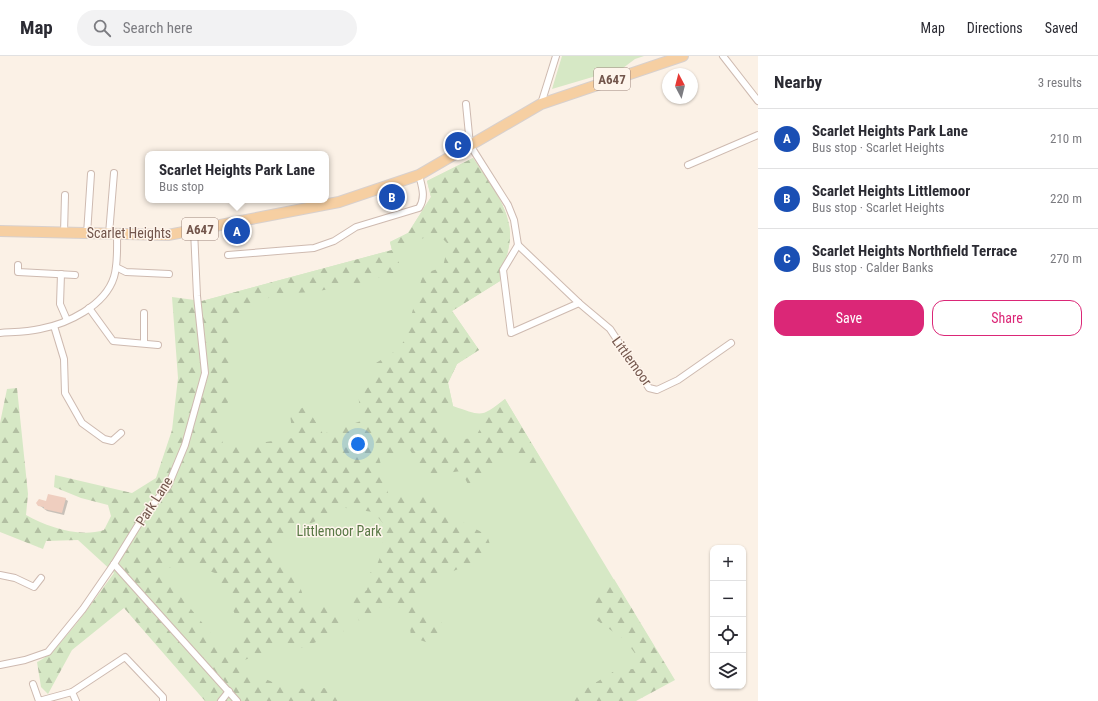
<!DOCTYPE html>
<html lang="en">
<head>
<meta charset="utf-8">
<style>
	body { margin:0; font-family:"Roboto Condensed",sans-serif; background:#f2f2f3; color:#2b2b33 }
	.controls { position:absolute; right:12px; bottom:12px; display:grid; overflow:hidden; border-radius:8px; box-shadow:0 1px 3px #0004 }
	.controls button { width:36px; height:36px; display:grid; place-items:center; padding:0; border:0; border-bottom:1px solid #e1e1e2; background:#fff; color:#2b2b33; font:20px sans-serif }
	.compass { position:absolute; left:662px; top:12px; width:36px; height:36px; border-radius:50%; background:#fff; box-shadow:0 1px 3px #0004; rotate:353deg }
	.you { position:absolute; left:358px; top:388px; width:14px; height:14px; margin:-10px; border:3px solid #fff; border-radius:50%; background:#1a73e8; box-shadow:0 0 0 6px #1a73e833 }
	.badge { display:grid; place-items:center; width:26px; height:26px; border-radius:50%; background:#db2777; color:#fff; font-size:13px; font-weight:700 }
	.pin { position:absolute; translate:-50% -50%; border:2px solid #fff; box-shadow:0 1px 4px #0006 }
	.popup { position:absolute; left:145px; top:95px; width:184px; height:52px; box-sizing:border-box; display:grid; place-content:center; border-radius:8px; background:#fff; filter:drop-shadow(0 1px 3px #0005); font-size:13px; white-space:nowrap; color:#7c7c81 }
	.popup b { font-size:15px; color:#2b2b33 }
	.popup::after { content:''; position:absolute; left:50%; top:100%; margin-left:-8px; border:8px solid transparent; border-top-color:#fff }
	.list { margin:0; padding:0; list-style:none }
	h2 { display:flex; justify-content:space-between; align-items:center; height:52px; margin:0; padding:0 16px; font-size:17px }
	h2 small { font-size:13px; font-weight:400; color:#7c7c81 }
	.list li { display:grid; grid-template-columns:26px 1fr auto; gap:12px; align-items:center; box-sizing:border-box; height:60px; padding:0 16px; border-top:1px solid #e1e1e2 }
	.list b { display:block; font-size:15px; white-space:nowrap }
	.list p { margin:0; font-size:13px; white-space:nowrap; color:#7c7c81 }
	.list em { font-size:13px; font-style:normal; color:#7c7c81 }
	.actions { display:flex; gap:8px; padding:12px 16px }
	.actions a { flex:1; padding:9px 0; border:1px solid #db2777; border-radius:12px; text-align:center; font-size:14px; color:#db2777 }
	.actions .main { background:#db2777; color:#fff }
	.icon { flex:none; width:22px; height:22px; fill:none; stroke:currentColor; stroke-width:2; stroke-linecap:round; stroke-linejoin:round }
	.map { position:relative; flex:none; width:758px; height:645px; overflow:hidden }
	header { display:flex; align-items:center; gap:24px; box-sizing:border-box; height:56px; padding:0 20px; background:#fff; border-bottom:1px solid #e1e1e2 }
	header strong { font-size:19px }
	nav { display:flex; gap:22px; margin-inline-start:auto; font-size:14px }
	.search { width:280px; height:36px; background:#f2f2f3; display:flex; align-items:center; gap:10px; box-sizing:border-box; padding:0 14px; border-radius:22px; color:#7c7c81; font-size:15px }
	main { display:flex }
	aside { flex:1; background:#fff }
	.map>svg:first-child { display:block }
	.green { fill:#d6e8c5 }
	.forest { fill:url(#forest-firs); fill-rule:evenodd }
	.shadow { fill:#0003 }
	.building { fill:#efcebf }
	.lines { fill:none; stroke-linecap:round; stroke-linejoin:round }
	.street-casing { stroke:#cebab0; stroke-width:8 }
	.primary-casing { stroke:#d8d0cd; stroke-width:12 }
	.street { stroke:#fff; stroke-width:6 }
	.primary { stroke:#f6cfa2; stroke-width:10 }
	.labels { text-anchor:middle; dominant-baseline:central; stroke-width:3; stroke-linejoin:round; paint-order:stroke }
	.shield { fill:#fef5ec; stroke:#9d867c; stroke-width:1 }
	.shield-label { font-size:13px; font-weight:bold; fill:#73564c }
	.street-label { font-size:14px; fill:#73564c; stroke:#fef5ec }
	.park-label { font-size:14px; fill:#597845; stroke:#fef5ec }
</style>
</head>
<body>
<header>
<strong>Map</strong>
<div class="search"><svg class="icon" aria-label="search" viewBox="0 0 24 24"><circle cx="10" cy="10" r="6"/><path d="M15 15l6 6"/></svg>Search here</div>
<nav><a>Map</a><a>Directions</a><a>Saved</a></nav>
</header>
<main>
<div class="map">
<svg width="758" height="645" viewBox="0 0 758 645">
	<defs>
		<pattern id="forest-firs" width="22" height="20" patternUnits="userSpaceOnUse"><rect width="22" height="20" fill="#d6e8c5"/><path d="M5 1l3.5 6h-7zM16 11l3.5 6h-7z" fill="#b2bfa2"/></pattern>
	</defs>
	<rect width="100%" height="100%" fill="#fbf1e6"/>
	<g class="green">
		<path d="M562,0H644L635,3L623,12L552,33Z"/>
		<path d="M473,102C489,127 511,152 510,182C509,196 503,211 500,225L452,255L479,294L457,308L448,327L453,350C482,360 481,362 505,343L672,620L627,645H241L121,509L178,425L202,245L392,194L390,186L408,177L431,141L427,125Z"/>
	</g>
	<g class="forest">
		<path d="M473,102C489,127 511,152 510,182C509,196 503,211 500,225L452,255L479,294L457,308L448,327L453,350L441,361L440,377L454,384L475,382L490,355L505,343L545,410L531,417L516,396L503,400L487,418L470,432L461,415L426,420L410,394L379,401L388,437L423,438L445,450L451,460L487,479L493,498L421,529L417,546L423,556L442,565L441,580L429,587L411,581L409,562L403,551L392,550L359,565L352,543L367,534L369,518L376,511L383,494L382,466L373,456L339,451L314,466L276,481L273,496L295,515L307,552L331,550L344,575L296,594L288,587L237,607L246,615L289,633L328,632L350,645H205L124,552L72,594L48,638L41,631L37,606C57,599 99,537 114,517L78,484L46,485L43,493L0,476V367L7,333L17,332L28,438L26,459C48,471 79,482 104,474L111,460L108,449L81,442L54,431L55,419L132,437L156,422L172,374L178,322L172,241L202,245L392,194L390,186L408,177L431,141L427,125ZM437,177L448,188L443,211L423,218L404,285L397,294L376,307L371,330L358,336L361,365L323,378L306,350L290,358L293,382L224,392L218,368L228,346L232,306V268L274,238L314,236L364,226L403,214L392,194ZM187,508L215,517L246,581L227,597L159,514Z"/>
		<path d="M614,523L675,624L636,645H566L616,614L633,613L637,600L625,584L595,563L594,534Z"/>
	</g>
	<path class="shadow" d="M65,443L68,445L64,459L47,455L39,449Z"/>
	<path class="building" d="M48,438L66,442L62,457L44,453V451L38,450L36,447L39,443L46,445Z"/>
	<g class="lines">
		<g class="street-casing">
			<g id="street">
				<path d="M723,0L758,45"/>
				<path d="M466,48L470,89L508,149L514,164L518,189L503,214L511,277L579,247"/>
				<path d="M541,48L556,0"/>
				<path d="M688,109L758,79"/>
				<path d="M64,177L65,139"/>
				<path d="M87,178L91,118"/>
				<path d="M109,178L114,117"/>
				<path d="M518,189L579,247L610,273L649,332L657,334L678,324L731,287"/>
				<path d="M228,199L314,192L334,185L356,171L419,152C426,141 422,131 419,119"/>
				<path d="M18,209V216L75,219"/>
				<path d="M116,211L126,216L169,218"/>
				<path d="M61,218L60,248L67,264"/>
				<path d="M89,252L113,285L158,289"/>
				<path d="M144,257V287"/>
				<path d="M54,270L64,303L65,337L82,367L104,383L112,385L121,377"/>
				<path d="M0,277C13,276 27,276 40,273C67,268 105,250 114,221C118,208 117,192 117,178"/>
				<path d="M114,508L237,645"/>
				<path d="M0,519L15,522L34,531L41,522"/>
				<path d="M0,609L25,604L48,596L83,553L114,508L143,461L168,430L185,389L205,317L197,240L194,174"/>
				<path d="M33,628L39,645L72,636"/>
				<path d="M76,645L72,636L125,601L163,641V645"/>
				<path d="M221,645L229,635"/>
			</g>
		</g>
		<g class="primary-casing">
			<path id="primary" d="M0,175L168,179L339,146L419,119L541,48L683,0"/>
		</g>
		<use href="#street" class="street"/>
		<use href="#primary" class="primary"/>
	</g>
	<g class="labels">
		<g class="shield">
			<rect x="594" y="12" width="36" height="22" rx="3"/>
			<rect x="182" y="162" width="36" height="22" rx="3"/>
		</g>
		<g class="shield-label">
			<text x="612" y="23">A647</text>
			<text x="200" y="173">A647</text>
		</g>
		<g class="street-label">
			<text x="129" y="177">Scarlet Heights</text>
			<text transform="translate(632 305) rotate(54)">Littlemoor</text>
			<text transform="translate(154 445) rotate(-57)">Park Lane</text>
		</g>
		<g class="park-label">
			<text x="339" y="475">Littlemoor Park</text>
		</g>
	</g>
</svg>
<div class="controls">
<button>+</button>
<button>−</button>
<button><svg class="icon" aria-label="locate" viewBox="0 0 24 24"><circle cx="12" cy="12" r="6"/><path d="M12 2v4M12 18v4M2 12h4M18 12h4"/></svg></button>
<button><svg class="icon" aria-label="layers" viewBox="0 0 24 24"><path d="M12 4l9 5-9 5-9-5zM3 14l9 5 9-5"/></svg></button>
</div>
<svg class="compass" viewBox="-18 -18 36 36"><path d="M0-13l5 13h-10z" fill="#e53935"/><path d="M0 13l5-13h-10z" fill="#7c7c81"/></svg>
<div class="you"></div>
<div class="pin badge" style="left:237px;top:175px;background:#1a4fb4">A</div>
<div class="popup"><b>Scarlet Heights Park Lane</b>Bus stop</div>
<div class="pin badge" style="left:392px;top:141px;background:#1a4fb4">B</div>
<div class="pin badge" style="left:458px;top:89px;background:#1a4fb4">C</div>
</div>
<aside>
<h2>Nearby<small>3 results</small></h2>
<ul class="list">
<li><span class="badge" style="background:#1a4fb4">A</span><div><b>Scarlet Heights Park Lane</b><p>Bus stop · Scarlet Heights</p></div><em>210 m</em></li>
<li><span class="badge" style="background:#1a4fb4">B</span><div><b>Scarlet Heights Littlemoor</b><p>Bus stop · Scarlet Heights</p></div><em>220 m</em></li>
<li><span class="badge" style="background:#1a4fb4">C</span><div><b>Scarlet Heights Northfield Terrace</b><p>Bus stop · Calder Banks</p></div><em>270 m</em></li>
</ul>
<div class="actions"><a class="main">Save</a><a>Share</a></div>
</aside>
</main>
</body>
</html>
